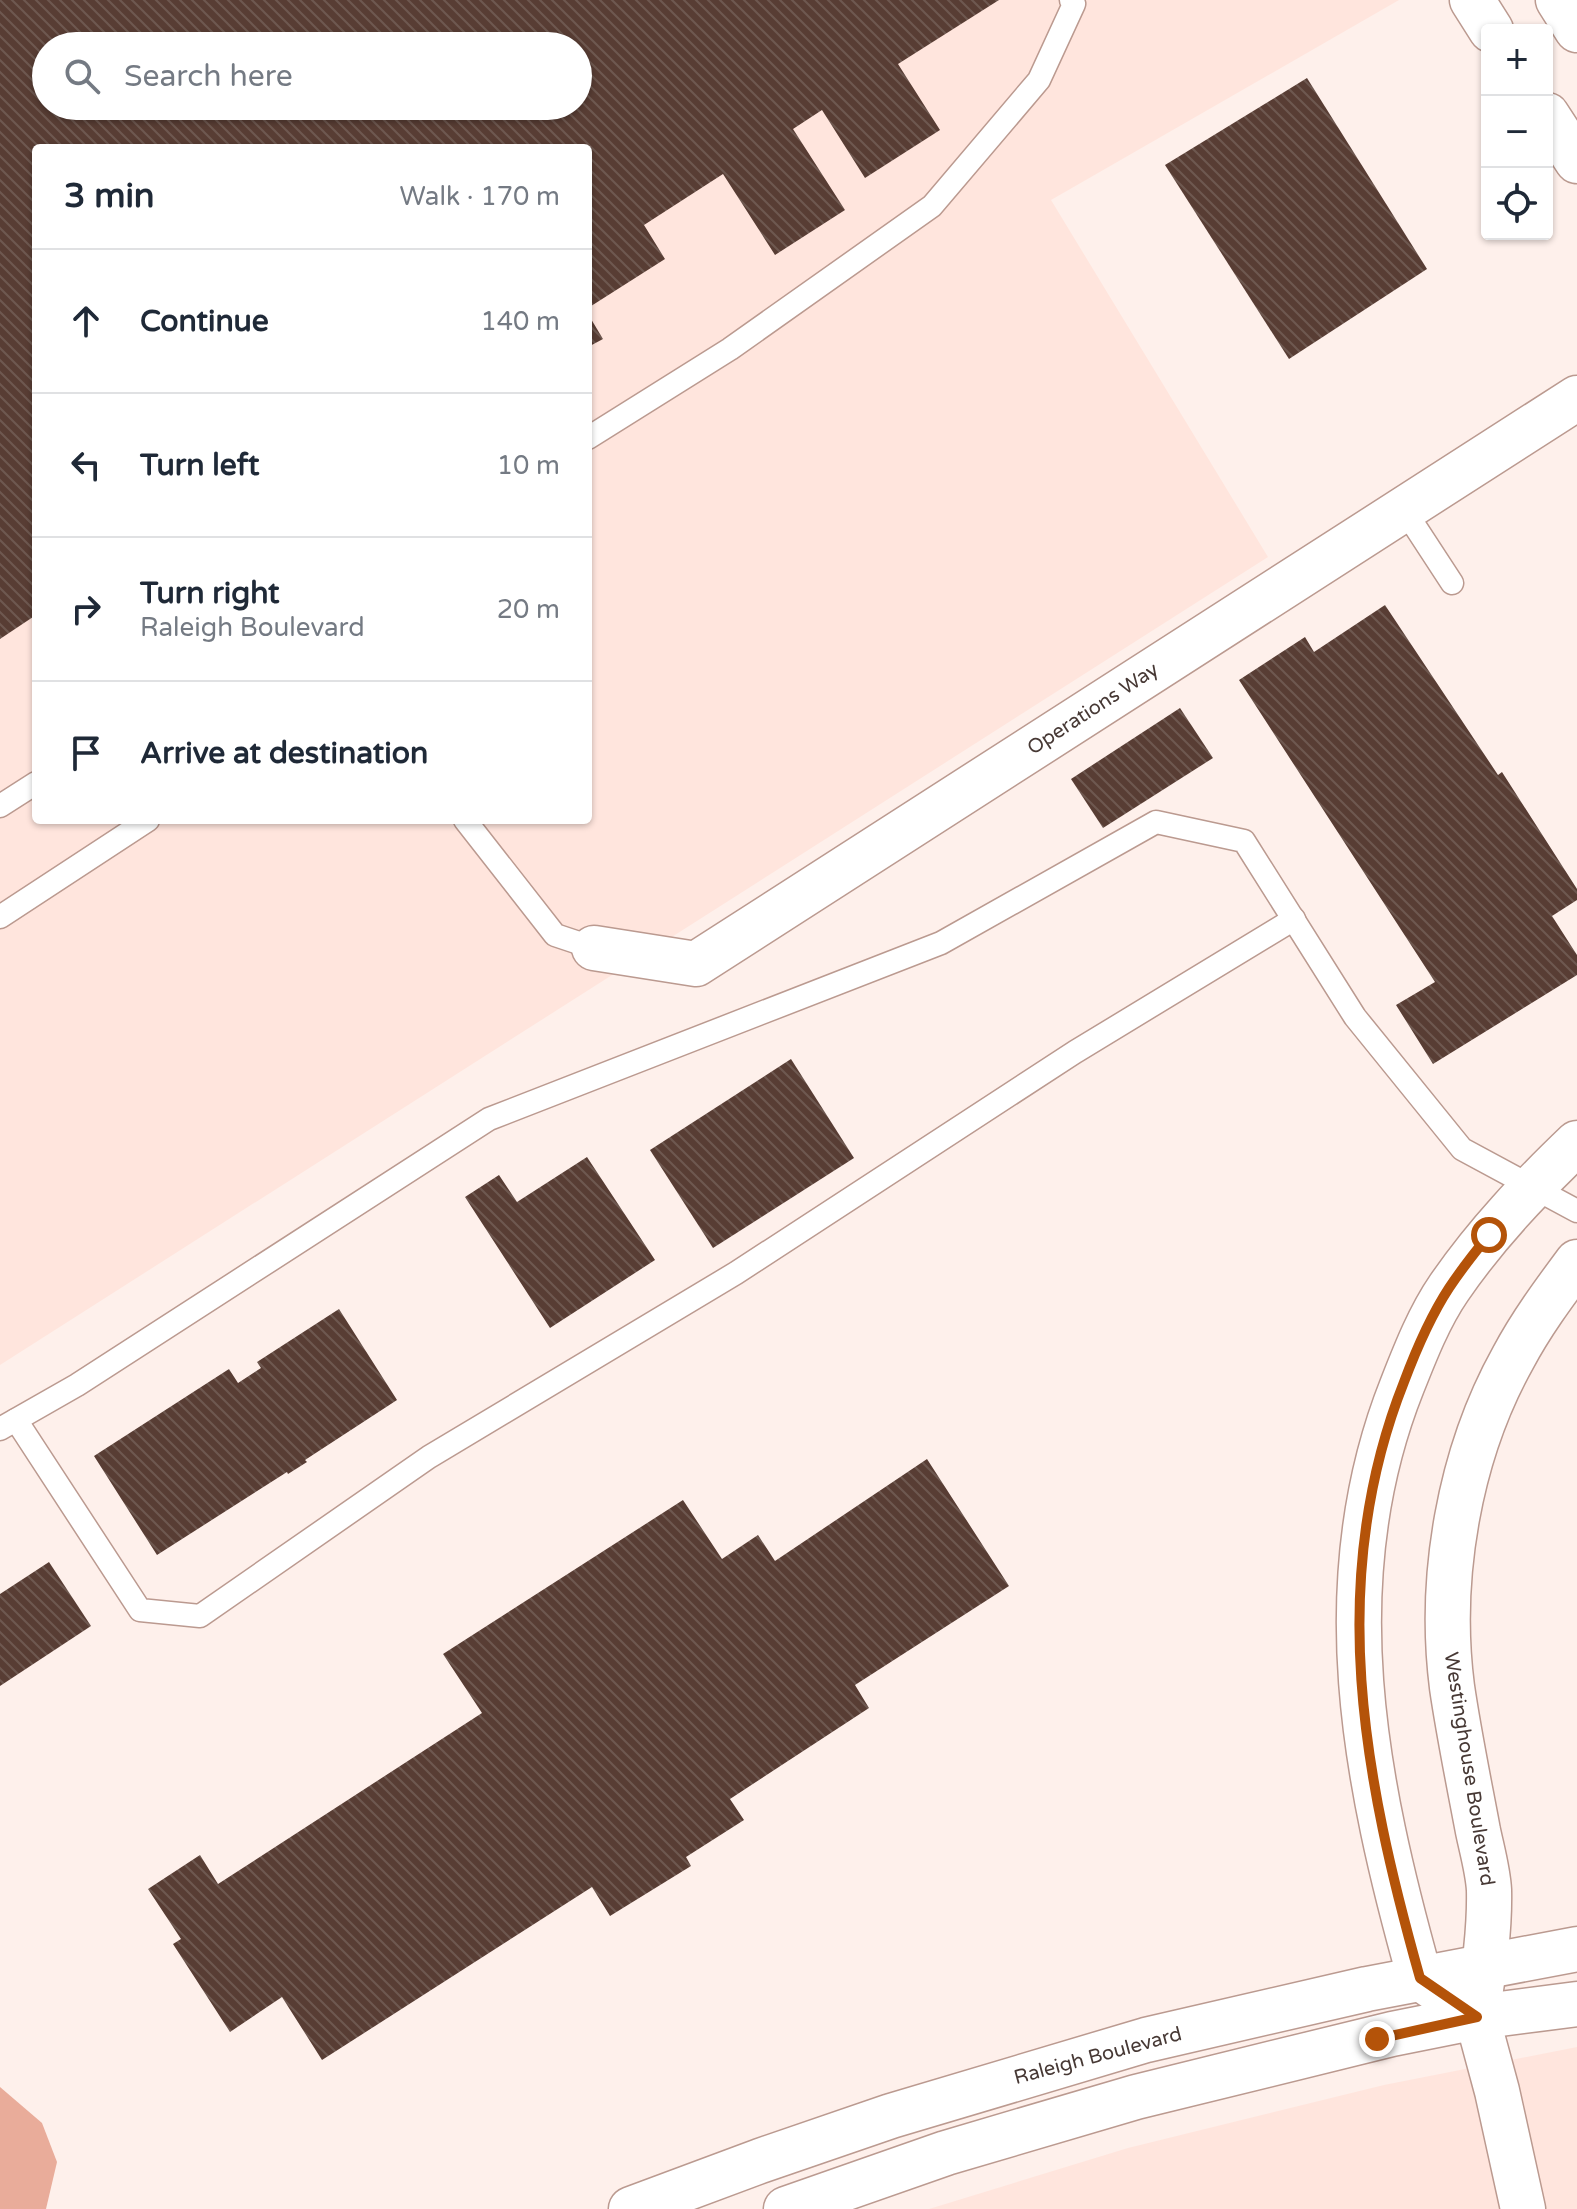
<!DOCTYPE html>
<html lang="en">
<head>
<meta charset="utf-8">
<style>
	body { margin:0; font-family:"Varela Round",sans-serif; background:#f6f6f7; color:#1f2937 }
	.controls { position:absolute; right:24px; top:24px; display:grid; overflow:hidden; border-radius:8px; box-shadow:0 2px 6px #0004 }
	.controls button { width:72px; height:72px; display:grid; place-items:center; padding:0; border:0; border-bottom:2px solid #e0e1e3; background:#fff; color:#1f2937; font:40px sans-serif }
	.stop { position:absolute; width:24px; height:24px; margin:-18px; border:6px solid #b45309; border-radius:50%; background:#fff }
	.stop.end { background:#b45309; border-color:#fff; box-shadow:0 2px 8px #0008 }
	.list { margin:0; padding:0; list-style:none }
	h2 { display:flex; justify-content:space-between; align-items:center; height:104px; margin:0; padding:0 32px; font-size:34px }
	h2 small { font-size:26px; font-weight:400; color:#747a83 }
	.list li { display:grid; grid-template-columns:52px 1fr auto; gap:24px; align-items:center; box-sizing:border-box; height:144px; padding:0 32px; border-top:2px solid #e0e1e3 }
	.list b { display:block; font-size:30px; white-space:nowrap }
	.list p { margin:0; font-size:26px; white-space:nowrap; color:#747a83 }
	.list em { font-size:26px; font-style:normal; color:#747a83 }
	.icon { flex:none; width:44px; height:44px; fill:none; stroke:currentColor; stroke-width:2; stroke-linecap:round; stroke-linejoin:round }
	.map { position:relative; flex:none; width:1577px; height:2209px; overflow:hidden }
	.search { position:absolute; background:#fff; box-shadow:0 2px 6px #0004; left:32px; top:32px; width:560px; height:88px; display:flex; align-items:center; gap:20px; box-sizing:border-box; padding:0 28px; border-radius:44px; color:#747a83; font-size:30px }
	.panel { position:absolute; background:#fff; box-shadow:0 2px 6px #0004; left:32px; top:144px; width:560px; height:680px; border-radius:8px }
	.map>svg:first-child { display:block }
	.built { fill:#ffe5dd; fill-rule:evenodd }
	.water { fill:#e9ac9a }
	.building { fill:url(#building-back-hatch); fill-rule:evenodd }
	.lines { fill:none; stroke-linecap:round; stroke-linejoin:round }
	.service-casing { stroke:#bb9a90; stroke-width:25 }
	.minor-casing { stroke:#bb9a90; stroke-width:47 }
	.tertiary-casing { stroke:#bb9a90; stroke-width:47 }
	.primary-casing { stroke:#bb9a90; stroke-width:47 }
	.service { stroke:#fff; stroke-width:22 }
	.minor { stroke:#fff; stroke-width:44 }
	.tertiary { stroke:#fff; stroke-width:44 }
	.primary { stroke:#fff; stroke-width:44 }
	.route { stroke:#b45309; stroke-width:10 }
	.labels { text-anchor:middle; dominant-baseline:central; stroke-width:8; stroke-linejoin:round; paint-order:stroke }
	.street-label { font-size:20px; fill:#473935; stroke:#fff }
</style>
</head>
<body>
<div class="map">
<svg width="1577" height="2209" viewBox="0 0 1577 2209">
	<defs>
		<pattern id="building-back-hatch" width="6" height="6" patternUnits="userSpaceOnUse" patternTransform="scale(2)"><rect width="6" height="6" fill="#583d34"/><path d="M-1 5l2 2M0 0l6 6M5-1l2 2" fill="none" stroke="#6e5850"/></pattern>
	</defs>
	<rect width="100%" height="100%" fill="#fef0eb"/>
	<g class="built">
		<path d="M0,0H1399L1051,200L1268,557L0,1365ZM46,46H578V106H46ZM36,148H588V820H36Z"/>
		<path d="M1577,2047V2209H929L1128,2148L1384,2085Z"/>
	</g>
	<path class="water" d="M0,2087L42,2123L57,2162L46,2209H0Z"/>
	<g class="building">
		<path d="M0,0H999L898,64L940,130L865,178L822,110L793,129L845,210L775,255L723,174L644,225L665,259L588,308V148H36V615L0,639ZM46,46H578V106H46Z"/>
		<path d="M1307,78L1427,269L1289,359L1165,165Z"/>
		<path d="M588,314L603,339L588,347Z"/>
		<path d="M1385,605L1498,775L1502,772L1577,889V900L1552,916L1577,955V975L1433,1064L1396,1005L1435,982L1239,680L1305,637L1314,652Z"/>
		<path d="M1180,708L1213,758L1103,828L1071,779Z"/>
		<path d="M791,1059L854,1158L713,1248L650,1150Z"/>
		<path d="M587,1157L655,1260L550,1328L465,1197L499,1175L517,1202Z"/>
		<path d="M339,1309L397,1400L305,1460L307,1462L288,1474L287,1472L157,1555L94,1456L229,1369L238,1383L261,1368L257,1362Z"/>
		<path d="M927,1459L1009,1586L855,1685L869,1708L730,1799L744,1820L686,1857L691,1866L610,1916L592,1887L322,2060L282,1997L230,2032L173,1944L181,1939L148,1889L200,1855L218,1884L482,1713L443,1654L683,1500L722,1559L758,1535L775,1561Z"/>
		<path d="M49,1562L91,1626L0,1686V1594Z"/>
	</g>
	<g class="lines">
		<g class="service-casing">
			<g id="service">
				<path d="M588,438L730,349L932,206L1039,80L1074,4L1071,0"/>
				<path d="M1403,508L1452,583"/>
				<path d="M0,806L36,783"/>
				<path d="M465,820L555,935L594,948"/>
				<path d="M0,917L148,820"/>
				<path d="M16,1420L140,1610L200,1616L429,1457L736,1273L1075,1052L1294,919"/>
				<path d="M0,1429L77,1385L489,1119L941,943L1156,822L1244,841L1355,1017L1462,1149L1577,1211"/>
			</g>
		</g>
		<g class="minor-casing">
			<g id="minor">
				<path d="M594,948L696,964L1577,398"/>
				<path d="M1477,2017L1497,2091L1523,2209"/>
			</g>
		</g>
		<g class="tertiary-casing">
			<g id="tertiary">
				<path d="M1472,0L1491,30"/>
				<path d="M1558,0L1577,30"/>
				<path d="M1547,115L1577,161"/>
				<path d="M1577,1143C1530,1188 1486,1234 1449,1288C1429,1317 1415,1353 1402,1386C1324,1582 1365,1782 1420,1978L1477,2017C1483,1976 1490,1932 1489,1890C1488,1871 1482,1850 1478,1831C1469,1783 1459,1735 1452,1687C1438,1578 1459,1455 1513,1358C1531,1324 1554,1293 1577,1262"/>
			</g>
		</g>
		<g class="primary-casing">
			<g id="primary">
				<path d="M631,2209L760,2161L891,2116L1146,2040L1367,1989L1577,1949"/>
				<path d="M786,2209L946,2153L1136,2097L1392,2034L1477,2017L1577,2004"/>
			</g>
		</g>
		<use href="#service" class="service"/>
		<use href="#minor" class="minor"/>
		<use href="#tertiary" class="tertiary"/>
		<use href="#primary" class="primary"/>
	</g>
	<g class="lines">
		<path class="route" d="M1377,2039L1477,2017L1420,1978C1364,1779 1325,1581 1404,1382C1416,1350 1430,1317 1449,1288C1461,1270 1475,1252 1489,1235"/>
	</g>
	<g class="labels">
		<g class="street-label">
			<text transform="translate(1093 709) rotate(-33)">Operations Way</text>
			<text transform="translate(1469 1769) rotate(81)">Westinghouse Boulevard</text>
			<text transform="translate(1098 2056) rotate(-15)">Raleigh Boulevard</text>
		</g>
	</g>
</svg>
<div class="controls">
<button>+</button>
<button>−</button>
<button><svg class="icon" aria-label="locate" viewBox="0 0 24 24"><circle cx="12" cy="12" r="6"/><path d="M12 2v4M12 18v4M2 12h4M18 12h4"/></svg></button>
</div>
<div class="stop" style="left:1489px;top:1235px"></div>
<div class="stop end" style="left:1377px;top:2039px"></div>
<div class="search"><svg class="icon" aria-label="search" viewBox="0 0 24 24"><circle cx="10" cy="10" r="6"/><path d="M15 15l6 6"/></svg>Search here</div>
<section class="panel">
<h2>3 min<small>Walk · 170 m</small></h2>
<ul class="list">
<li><svg class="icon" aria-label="ahead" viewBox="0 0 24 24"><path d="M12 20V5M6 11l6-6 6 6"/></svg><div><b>Continue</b></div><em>140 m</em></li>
<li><svg class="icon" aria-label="left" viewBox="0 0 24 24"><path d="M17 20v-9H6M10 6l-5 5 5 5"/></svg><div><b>Turn left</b></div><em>10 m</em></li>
<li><svg class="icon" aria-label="right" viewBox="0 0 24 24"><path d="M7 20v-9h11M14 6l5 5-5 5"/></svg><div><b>Turn right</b><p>Raleigh Boulevard</p></div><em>20 m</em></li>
<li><svg class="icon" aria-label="arrive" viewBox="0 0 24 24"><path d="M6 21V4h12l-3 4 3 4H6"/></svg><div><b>Arrive at destination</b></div></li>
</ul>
</section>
</div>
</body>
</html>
